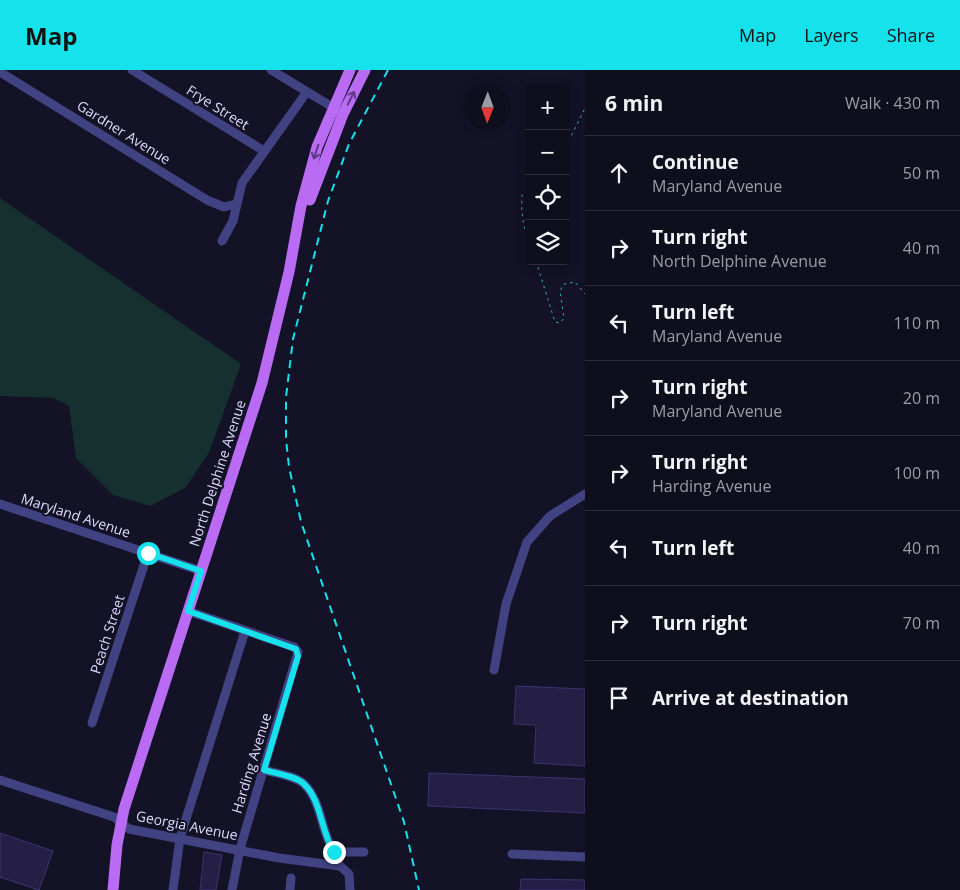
<!DOCTYPE html>
<html lang="en">
<head>
<meta charset="utf-8">
<style>
	body { margin:0; font-family:"Open Sans",sans-serif; background:#181726; color:#f1f3f6 }
	.controls { position:absolute; right:15px; top:15px; display:grid; overflow:hidden; border-radius:5px; box-shadow:0 2px 12px #0003 }
	.controls button { width:45px; height:45px; display:grid; place-items:center; padding:0; border:0; border-bottom:1px solid #2f2e3b; background:#0f0e1d; color:#f1f3f6; font:25px sans-serif }
	.compass { position:absolute; left:465px; top:15px; width:45px; height:45px; border-radius:50%; background:#0f0e1d; box-shadow:0 2px 12px #0003; rotate:181deg }
	.stop { position:absolute; width:15px; height:15px; margin:-11px; border:4px solid #16e2ec; border-radius:50%; background:#fff }
	.stop.end { background:#16e2ec; border-color:#fff; box-shadow:0 1px 5px #0008 }
	.list { margin:0; padding:0; list-style:none }
	h2 { display:flex; justify-content:space-between; align-items:center; height:65px; margin:0; padding:0 20px; font-size:21px }
	h2 small { font-size:16px; font-weight:400; color:#9b9ca4 }
	.list li { display:grid; grid-template-columns:32px 1fr auto; gap:15px; align-items:center; box-sizing:border-box; height:75px; padding:0 20px; border-top:1px solid #2f2e3b }
	.list b { display:block; font-size:19px; white-space:nowrap }
	.list p { margin:0; font-size:16px; white-space:nowrap; color:#9b9ca4 }
	.list em { font-size:16px; font-style:normal; color:#9b9ca4 }
	.icon { flex:none; width:28px; height:28px; fill:none; stroke:currentColor; stroke-width:2; stroke-linecap:round; stroke-linejoin:round }
	.map { position:relative; flex:none; width:585px; height:820px; overflow:hidden }
	header { display:flex; align-items:center; gap:30px; box-sizing:border-box; height:70px; padding:0 25px; background:#16e2ec; color:#111 }
	header strong { font-size:24px }
	nav { display:flex; gap:28px; margin-inline-start:auto; font-size:18px }
	main { display:flex }
	aside { flex:1; background:#0f0e1d }
	.map>svg:first-child { display:block }
	.green { fill:#15302e }
	.building { fill:#251f46; stroke:#3c3370 }
	.lines { fill:none; stroke-linecap:round; stroke-linejoin:round }
	.path { stroke:#3ab1a3; stroke-width:1; stroke-dasharray:2.5 4; stroke-linecap:butt }
	.minor { stroke:#414282; stroke-width:9 }
	.major { stroke:#b96bf3; stroke-width:11 }
	.rail { stroke:#16e2ec; stroke-width:2; stroke-dasharray:8 6; stroke-linecap:butt }
	.oneway { stroke:#5e3a83 }
	.route { stroke:#16e2ec; stroke-width:6 }
	.labels { text-anchor:middle; dominant-baseline:central; stroke-width:4; stroke-linejoin:round; paint-order:stroke }
	.street-label { font-size:14px; fill:#dddbfc; stroke:#141227 }
</style>
</head>
<body>
<header>
<strong>Map</strong>
<nav><a>Map</a><a>Layers</a><a>Share</a></nav>
</header>
<main>
<div class="map">
<svg width="585" height="820" viewBox="0 0 585 820">
	<rect width="100%" height="100%" fill="#141227"/>
	<path class="green" d="M0,128L241,294L209,383L185,418L150,436L113,425L76,388L69,336L53,328L0,326Z"/>
	<g class="building">
		<path d="M516,616L585,619V696L534,693L536,655L514,654Z"/>
		<path d="M429,703L585,709V743L428,736Z"/>
		<path d="M0,763L53,781L39,820L0,807Z"/>
		<path d="M204,782L222,785L216,820H200Z"/>
		<path d="M521,809L585,810V820H520Z"/>
	</g>
	<g class="lines">
		<g class="path">
			<path d="M566,77L585,38"/>
			<path d="M529,123L522,125C521,141 523,157 529,172"/>
			<path d="M536,191L555,252L560,253L564,248L560,221L564,214L575,212L585,224"/>
		</g>
		<g class="minor">
			<path d="M132,0L264,81"/>
			<path d="M271,0L339,41"/>
			<path d="M0,2L207,130L224,137L236,134"/>
			<path d="M222,171L233,151L242,113L306,23"/>
			<path d="M0,434L201,501"/>
			<path d="M188,541L294,577L298,582L240,779L232,820"/>
			<path d="M494,600L506,534L527,472L550,446L585,424"/>
			<path d="M92,653L148,483"/>
			<path d="M264,700C275,703 296,706 304,714C322,731 321,763 334,782H364"/>
			<path d="M0,710L114,747L129,759L279,788L340,796L349,804L350,820"/>
			<path d="M512,784L585,787"/>
			<path d="M173,820L180,768L245,561"/>
			<path d="M290,820L291,808"/>
		</g>
		<g class="major">
			<path d="M310,130L343,44L365,0"/>
			<path d="M113,820L117,775L124,739L262,313L289,202L301,136L317,77L350,0"/>
		</g>
		<path class="rail" d="M388,0L349,74L328,131L293,269L286,327V369L289,397L301,452L404,752L419,820"/>
	</g>
	<defs><path id="oneway-shaft" d="M-6 0H5M1.5-3L5.5 0L1.5 3" fill="none" stroke-width="1.6" stroke-linecap="round" stroke-linejoin="round" transform="scale(1.25)"/></defs>
	<g class="oneway">
		<use href="#oneway-shaft" transform="translate(351 28) rotate(-63)"/>
		<use href="#oneway-shaft" transform="translate(316 82) rotate(108)"/>
	</g>
	<g class="lines">
		<path class="route" d="M148,483L201,501L188,541L296,579L298,586L264,700C275,703 296,706 304,714C322,731 321,763 334,782"/>
	</g>
	<g class="labels">
		<g class="street-label">
			<text transform="translate(218 37) rotate(32)">Frye Street</text>
			<text transform="translate(124 62) rotate(32)">Gardner Avenue</text>
			<text transform="translate(217 403) rotate(-72)">North Delphine Avenue</text>
			<text transform="translate(76 445) rotate(18)">Maryland Avenue</text>
			<text transform="translate(107 564) rotate(-72)">Peach Street</text>
			<text transform="translate(251 693) rotate(-73)">Harding Avenue</text>
			<text transform="translate(187 755) rotate(11)">Georgia Avenue</text>
		</g>
	</g>
</svg>
<div class="controls">
<button>+</button>
<button>−</button>
<button><svg class="icon" aria-label="locate" viewBox="0 0 24 24"><circle cx="12" cy="12" r="6"/><path d="M12 2v4M12 18v4M2 12h4M18 12h4"/></svg></button>
<button><svg class="icon" aria-label="layers" viewBox="0 0 24 24"><path d="M12 4l9 5-9 5-9-5zM3 14l9 5 9-5"/></svg></button>
</div>
<svg class="compass" viewBox="-18 -18 36 36"><path d="M0-13l5 13h-10z" fill="#e53935"/><path d="M0 13l5-13h-10z" fill="#9b9ca4"/></svg>
<div class="stop" style="left:148px;top:483px"></div>
<div class="stop end" style="left:334px;top:782px"></div>
</div>
<aside>
<h2>6 min<small>Walk · 430 m</small></h2>
<ul class="list">
<li><svg class="icon" aria-label="ahead" viewBox="0 0 24 24"><path d="M12 20V5M6 11l6-6 6 6"/></svg><div><b>Continue</b><p>Maryland Avenue</p></div><em>50 m</em></li>
<li><svg class="icon" aria-label="right" viewBox="0 0 24 24"><path d="M7 20v-9h11M14 6l5 5-5 5"/></svg><div><b>Turn right</b><p>North Delphine Avenue</p></div><em>40 m</em></li>
<li><svg class="icon" aria-label="left" viewBox="0 0 24 24"><path d="M17 20v-9H6M10 6l-5 5 5 5"/></svg><div><b>Turn left</b><p>Maryland Avenue</p></div><em>110 m</em></li>
<li><svg class="icon" aria-label="right" viewBox="0 0 24 24"><path d="M7 20v-9h11M14 6l5 5-5 5"/></svg><div><b>Turn right</b><p>Maryland Avenue</p></div><em>20 m</em></li>
<li><svg class="icon" aria-label="right" viewBox="0 0 24 24"><path d="M7 20v-9h11M14 6l5 5-5 5"/></svg><div><b>Turn right</b><p>Harding Avenue</p></div><em>100 m</em></li>
<li><svg class="icon" aria-label="left" viewBox="0 0 24 24"><path d="M17 20v-9H6M10 6l-5 5 5 5"/></svg><div><b>Turn left</b></div><em>40 m</em></li>
<li><svg class="icon" aria-label="right" viewBox="0 0 24 24"><path d="M7 20v-9h11M14 6l5 5-5 5"/></svg><div><b>Turn right</b></div><em>70 m</em></li>
<li><svg class="icon" aria-label="arrive" viewBox="0 0 24 24"><path d="M6 21V4h12l-3 4 3 4H6"/></svg><div><b>Arrive at destination</b></div></li>
</ul>
</aside>
</main>
</body>
</html>
